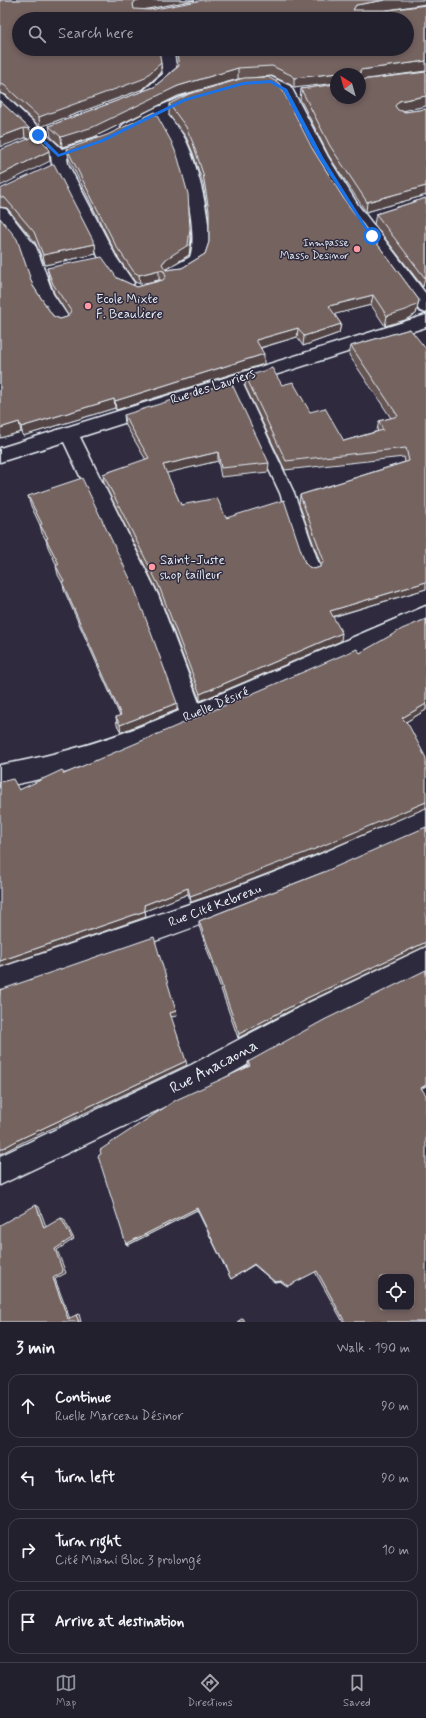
<!DOCTYPE html>
<html lang="en">
<head>
<meta charset="utf-8">
<style>
	body { margin:0; font-family:Mynerve,sans-serif; background:#2b2836; color:#f1f3f6 }
	.controls { position:absolute; right:12px; bottom:12px; display:grid; overflow:hidden; border-radius:8px; box-shadow:0 2px 6px #0003 }
	.controls button { width:36px; height:36px; display:grid; place-items:center; padding:0; border:0; border-bottom:1px solid #403e4a; background:#23202e; color:#f1f3f6; font:20px sans-serif }
	.compass { position:absolute; left:330px; top:68px; width:36px; height:36px; border-radius:50%; background:#23202e; box-shadow:0 2px 6px #0003; rotate:323deg }
	.stop { position:absolute; width:12px; height:12px; margin:-9px; border:3px solid #1a73e8; border-radius:50%; background:#fff }
	.stop.end { background:#1a73e8; border-color:#fff; box-shadow:0 1px 4px #0008 }
	.list { margin:0; padding:0; list-style:none }
	h2 { display:flex; justify-content:space-between; align-items:center; height:52px; margin:0; padding:0 16px; font-size:17px }
	h2 small { font-size:13px; font-weight:400; color:#a3a3aa }
	.list li { display:grid; grid-template-columns:26px 1fr auto; gap:12px; align-items:center; box-sizing:border-box; height:64px; margin:0 8px 8px; padding:0 8px; border:1px solid #403e4a; border-radius:12px }
	.list b { display:block; font-size:15px; white-space:nowrap }
	.list p { margin:0; font-size:13px; white-space:nowrap; color:#a3a3aa }
	.list em { font-size:13px; font-style:normal; color:#a3a3aa }
	.icon { flex:none; width:22px; height:22px; fill:none; stroke:currentColor; stroke-width:2; stroke-linecap:round; stroke-linejoin:round }
	.map { position:relative; flex:none; width:426px; height:1322px; overflow:hidden }
	.search { position:absolute; background:#23202e; box-shadow:0 2px 6px #0003; left:12px; right:12px; top:12px; height:44px; display:flex; align-items:center; gap:10px; box-sizing:border-box; padding:0 14px; border-radius:22px; color:#a3a3aa; font-size:15px }
	.sheet { height:340px; background:#23202e }
	nav { display:flex; justify-content:space-around; align-items:center; box-sizing:border-box; height:56px; border-top:1px solid #403e4a; background:#23202e; font-size:11px; color:#a3a3aa }
	nav a { display:grid; justify-items:center; gap:2px }
	nav .on { color:#8c9099 }
	.map>svg:first-child { display:block }
	.lines { fill:none; stroke-linecap:round; stroke-linejoin:round }
	.service-casing { stroke:#e8f1f8; stroke-width:3 }
	.minor-casing { stroke:#e8f1f8; stroke-width:3 }
	.service { fill:#2f2a3d; fill-rule:evenodd }
	.minor { fill:#2f2a3d; fill-rule:evenodd }
	.wall { fill:#655553; stroke:#e8f1f8 }
	.shaded-wall { fill:#524544; stroke:#e8f1f8 }
	.building { fill:#756361; stroke:#e8f1f8; fill-rule:evenodd }
	.route { fill:#1a73e8 }
	.poi-dot { fill:#ff9aa2; stroke:#2f2a3d; stroke-width:1.5 }
	.labels { text-anchor:middle; dominant-baseline:central; stroke-width:3; stroke-linejoin:round; paint-order:stroke }
	.far-poi-label { font-size:11px; fill:#e8f1f8; stroke:#2f2a3d; text-anchor:end }
	.poi-label { font-size:13px; fill:#e8f1f8; stroke:#2f2a3d; text-anchor:start }
	.street-label { font-size:13px; fill:#e8f1f8; stroke:#2f2a3d }
	.near-street-label { font-size:16px; fill:#e8f1f8; stroke:#2f2a3d }
</style>
</head>
<body>
<div class="map">
<svg width="426" height="1322" viewBox="0 0 426 1322">
	<rect width="100%" height="100%" fill="#2f2a3d"/>
	<filter id="ink" filterUnits="userSpaceOnUse"><feTurbulence type="fractalNoise" baseFrequency=".025" numOctaves="2"/><feDisplacementMap in="SourceGraphic" scale="8" xChannelSelector="R" yChannelSelector="G"/><feConvolveMatrix kernelMatrix="1 2 1 2 8 2 1 2 1" color-interpolation-filters="sRGB"/></filter>
	<g filter="url(#ink)">
		<g class="lines">
			<g class="service-casing">
				<path id="service" d="M234,375L239,377L241,380L294,493L321,570L318,574L313,576L308,574L305,570L280,493L227,380L229,377Z"/>
			</g>
			<g class="minor-casing">
				<g id="minor">
					<path d="M159,49H173L178,75L154,96H144L142,93L144,90L163,74Z"/>
					<path d="M271,77L290,86L292,89L328,157L358,205L426,294V313L420,311L344,208L312,157L279,92L268,86L247,85L245,82L247,79Z"/>
					<path d="M196,91L201,93L204,96L201,99L168,115C175,124 182,132 187,143C197,164 218,240 205,261C199,270 184,276 174,279L168,277L165,273L168,269L190,257C199,231 182,168 171,143C167,135 162,128 156,120L134,130H124L121,127L124,124L153,109Z"/>
					<path d="M0,94L5,96L62,149L96,138L102,140L104,143L102,146L67,158L68,164L116,257L134,283L131,287L125,289L119,287L99,258L52,164L51,156L0,107Z"/>
					<path d="M0,208L6,209L36,247L53,294L71,321L68,325L62,327L56,325L36,295L20,248L0,223Z"/>
					<path d="M426,315V327L80,437L158,595L199,703L426,606V625C365,651 304,678 243,705C164,739 86,773 0,787V765C62,755 121,736 179,711L136,595L64,442L0,462V448Z"/>
					<path d="M426,808V831C288,895 145,947 0,994V968L216,895L314,857Z"/>
					<path d="M426,947V973L322,1023L211,1085L0,1185V1156L191,1065L304,1005Z"/>
				</g>
			</g>
			<use href="#service" class="service"/>
			<use href="#minor" class="minor"/>
		</g>
		<g class="wall">
			<path d="M0,0H195L141,10H150L426,0V4L381,10H389L426,5V71L361,80L426,72V106L401,111L405,112L426,109V195L366,212L329,156L300,99L301,89L336,84L360,74L294,88L291,85L272,76L238,79L178,96L94,137L62,147L51,137L49,126L154,87L177,67L174,49H407L19,19L161,73L143,89L40,127L6,95L0,93Z"/>
			<path d="M0,101L30,129L31,138L50,161L30,139L25,138Z"/>
			<path d="M169,104L312,148L344,199L419,300L416,314L405,320L385,326L371,305L334,314L341,324L339,333L303,346L297,337L261,348L264,364L116,410L115,408L23,436L21,432L0,438V218L33,286L53,316L60,319L67,317L68,315L54,293L49,278L47,268L117,278L137,287L161,280H159L140,284L135,282L117,256L69,159L67,149L191,239L189,255L166,269V270L182,268L205,254L209,242V220L203,184L193,153L186,137L169,115Z"/>
			<path d="M0,189L95,244L96,254L45,265L35,242L7,208L0,207Z"/>
			<path d="M426,198V279L425,278L423,287L374,224L376,214Z"/>
			<path d="M410,329L426,589L333,617L341,641L200,701L159,594L104,483L103,474L146,460L125,424L124,415L269,463L268,472L221,477L218,461L166,473L181,505L226,518L305,563L309,567L314,569L320,567L321,565L299,504L300,495L405,462L404,457L285,470L245,386L246,377L282,385L310,412L344,441L378,431L377,430L379,421L391,418L349,355L351,346Z"/>
			<path d="M28,496L177,710L121,732L117,725L116,717L120,716L64,590L63,584L58,575L56,566H57L48,547L46,540L42,533L40,525L30,504Z"/>
			<path d="M426,619V710L406,722L313,856L215,894L191,902L188,894L145,911L146,917L19,790L64,774L360,653Z"/>
			<path d="M324,872L303,1004L238,1038L199,926V921Z"/>
			<path d="M248,1062L422,1089L426,1322H343L315,1272L287,1286L280,1281L274,1282L254,1265L231,1279L197,1210L128,1245L126,1244L101,1154L248,1066Z"/>
		</g>
		<g class="shaded-wall">
			<path d="M136,0H195L137,11L134,14L133,4Z"/>
			<path d="M385,0H426V4L355,15L353,10L356,5Z"/>
			<path d="M426,61V71L360,80V70Z"/>
			<path d="M161,63V73L143,89L40,127L39,117Z"/>
			<path d="M238,68V79L178,96L94,137L62,147L61,137L178,86Z"/>
			<path d="M338,73V74H336V83L294,88V78Z"/>
			<path d="M426,96V106L398,112L395,106L399,101Z"/>
			<path d="M24,128L25,138L0,147V137Z"/>
			<path d="M49,151L50,161L0,186V175Z"/>
			<path d="M426,186V195L366,212L367,202Z"/>
			<path d="M190,229L191,239L189,255L166,269L164,272L162,264Z"/>
			<path d="M95,244L96,254L45,265L43,255Z"/>
			<path d="M159,270V280L140,284L139,275Z"/>
			<path d="M373,295L371,305L328,316L329,306Z"/>
			<path d="M419,300L416,314L405,320L385,326L387,316Z"/>
			<path d="M341,324L339,333L303,346L304,336Z"/>
			<path d="M298,328L297,337L256,349V340Z"/>
			<path d="M264,354V364L116,410L115,401Z"/>
			<path d="M114,399L115,408L23,436L21,427Z"/>
			<path d="M19,422L21,432L0,438V428Z"/>
			<path d="M218,452V461L163,474V465Z"/>
			<path d="M426,582V589L328,618L330,611Z"/>
			<path d="M342,633L341,641L200,701V694Z"/>
			<path d="M177,703V710L121,732L120,725Z"/>
			<path d="M426,704V710L399,726L402,718Z"/>
			<path d="M426,802V808L313,856L215,894L191,902L190,896Z"/>
			<path d="M188,888V894L145,911L144,905Z"/>
			<path d="M145,911L146,917L0,967V961Z"/>
			<path d="M426,942V946L303,1004L238,1038L239,1034L305,999Z"/>
			<path d="M176,1011L177,1016L171,1017L170,1013Z"/>
			<path d="M186,1061L187,1065L23,1142L0,1154V1150L20,1139Z"/>
			<path d="M426,1085V1086L417,1091L421,1088Z"/>
			<path d="M36,1205L39,1207L47,1229L44,1228Z"/>
			<path d="M197,1208V1210L128,1245L126,1244Z"/>
			<path d="M61,1218L64,1219L74,1239L57,1250L66,1273L55,1279L70,1319H68L53,1278L55,1249Z"/>
			<path d="M79,1314L81,1322H79L76,1315Z"/>
		</g>
		<g class="building">
			<path d="M0,0H139H136L133,4L134,9L150,10L203,0H385L356,5L353,10H389L426,5V61L360,70V74H338V73L294,78L291,75L272,66L238,68L178,86L93,127L61,137L49,126L154,87L179,66L176,49H407V19H19V49H159L161,63L143,79L39,117L4,85L0,84Z"/>
			<path d="M426,72V96L399,101L395,106L398,110L405,112L426,109V186L367,202L330,146L301,89L336,84V98H360V79L361,80Z"/>
			<path d="M268,77L279,83L312,148L344,199L419,300L418,304L406,310L387,316L373,295L329,306L341,324L304,336L298,328L256,340L264,354L115,401L114,399L21,427L19,422L0,428V218L17,239L33,286L53,316L60,319L67,317L71,311L53,284L47,268L102,257L117,278L137,287L163,280L166,276L164,271L159,270L139,275L134,272L116,246L67,149L107,135L155,112L171,141L178,158L188,194L190,229L188,245L166,259L162,264L166,270L182,268L205,254L209,242V211L203,174L193,143L186,127L169,104L189,94L244,78Z"/>
			<path d="M0,101L30,129L24,128L0,137Z"/>
			<path d="M33,132L48,147L49,151L0,175V150L31,138Z"/>
			<path d="M54,164L95,244L43,255L34,232L5,198L0,197V189Z"/>
			<path d="M426,198V274L425,278L376,214Z"/>
			<path d="M410,329L426,349V582L330,611L342,633L200,694L159,586L103,474L149,458L124,415L231,382L269,463L221,468L218,452L163,465L181,505L217,498L226,518L284,500L305,563L309,567L314,569L320,567L324,561L300,495L409,461L406,448L286,461L246,377L272,368L282,385L293,382L310,412L325,408L344,441L383,430L379,421L398,416L351,346Z"/>
			<path d="M82,478L134,587L177,703L120,725L116,717L121,715L62,582L64,581L56,566L59,564L46,539L48,538L40,525L42,524L28,496Z"/>
			<path d="M426,619V704L402,718L408,724L426,758V802L315,849L216,887L190,896L188,888L144,905L145,911L0,961V782L13,779L19,790L62,770L64,774L357,649L360,653L402,629Z"/>
			<path d="M426,827V942L305,999L239,1034L199,921L324,872Z"/>
			<path d="M154,937L176,1011L170,1013L186,1061L20,1139L0,1150V990Z"/>
			<path d="M426,970V1085L421,1088L426,1095V1322H345L317,1271L288,1286L281,1281L275,1282L254,1264L231,1279L197,1208L126,1244L98,1156L101,1154L100,1150L176,1100L250,1066L248,1062L324,1020ZM381,1277H411V1307H381Z"/>
			<path d="M36,1205L44,1228L61,1218L72,1238L55,1249L63,1272L53,1278L68,1319L76,1315L79,1322H0V1225Z"/>
			<path d="M243,1318L245,1322H237Z"/>
		</g>
	</g>
	<path class="route" d="M271,80L287,89L323,157L373,237H370L318,157L283,90L270,83L243,85L186,101L103,142L58,157L35,135L39,134L59,154L100,140L183,99L243,82Z"/>
	<g class="poi-dot">
		<circle cx="357" cy="249" r="4"/>
		<circle cx="88" cy="306" r="4"/>
		<circle cx="152" cy="567" r="4"/>
	</g>
	<g class="labels">
		<g class="far-poi-label">
			<text x="349" y="243">Inmpasse<tspan x="349" dy="13">Masso Desinor</tspan></text>
		</g>
		<g class="poi-label">
			<text x="96" y="299">Ecole Mixte<tspan x="96" dy="15">F. Beauliere</tspan></text>
			<text x="160" y="560">Saint-Juste<tspan x="160" dy="15">shop tailleur</tspan></text>
		</g>
		<g class="street-label">
			<text transform="translate(213 387) rotate(-18)">Rue des Lauriers</text>
			<text transform="translate(216 705) rotate(-23)">Ruelle Désiré</text>
			<text transform="translate(215 906) rotate(-21)">Rue Cité Kebreau</text>
		</g>
		<g class="near-street-label">
			<text transform="translate(214 1067) rotate(-28)">Rue Anacaona</text>
		</g>
	</g>
</svg>
<div class="controls">
<button><svg class="icon" aria-label="locate" viewBox="0 0 24 24"><circle cx="12" cy="12" r="6"/><path d="M12 2v4M12 18v4M2 12h4M18 12h4"/></svg></button>
</div>
<svg class="compass" viewBox="-18 -18 36 36"><path d="M0-13l5 13h-10z" fill="#e53935"/><path d="M0 13l5-13h-10z" fill="#a3a3aa"/></svg>
<div class="stop" style="left:372px;top:236px"></div>
<div class="stop end" style="left:38px;top:135px"></div>
<div class="search"><svg class="icon" aria-label="search" viewBox="0 0 24 24"><circle cx="10" cy="10" r="6"/><path d="M15 15l6 6"/></svg>Search here</div>
</div>
<section class="sheet">
<h2>3 min<small>Walk · 190 m</small></h2>
<ul class="list">
<li><svg class="icon" aria-label="ahead" viewBox="0 0 24 24"><path d="M12 20V5M6 11l6-6 6 6"/></svg><div><b>Continue</b><p>Ruelle Marceau Désinor</p></div><em>90 m</em></li>
<li><svg class="icon" aria-label="left" viewBox="0 0 24 24"><path d="M17 20v-9H6M10 6l-5 5 5 5"/></svg><div><b>Turn left</b></div><em>90 m</em></li>
<li><svg class="icon" aria-label="right" viewBox="0 0 24 24"><path d="M7 20v-9h11M14 6l5 5-5 5"/></svg><div><b>Turn right</b><p>Cité Miami Bloc 3 prolongé</p></div><em>10 m</em></li>
<li><svg class="icon" aria-label="arrive" viewBox="0 0 24 24"><path d="M6 21V4h12l-3 4 3 4H6"/></svg><div><b>Arrive at destination</b></div></li>
</ul>
</section>
<nav>
<a class="on"><svg class="icon" aria-label="map" viewBox="0 0 24 24"><path d="M3 6l6-2 6 2 6-2v14l-6 2-6-2-6 2zM9 4v14M15 6v14"/></svg>Map</a>
<a><svg class="icon" aria-label="directions" viewBox="0 0 24 24"><path d="M12 3l9 9-9 9-9-9zM9 14v-3h6M13 9l2 2-2 2"/></svg>Directions</a>
<a><svg class="icon" aria-label="saved" viewBox="0 0 24 24"><path d="M7 4h10v16l-5-4-5 4z"/></svg>Saved</a>
</nav>
</body>
</html>
